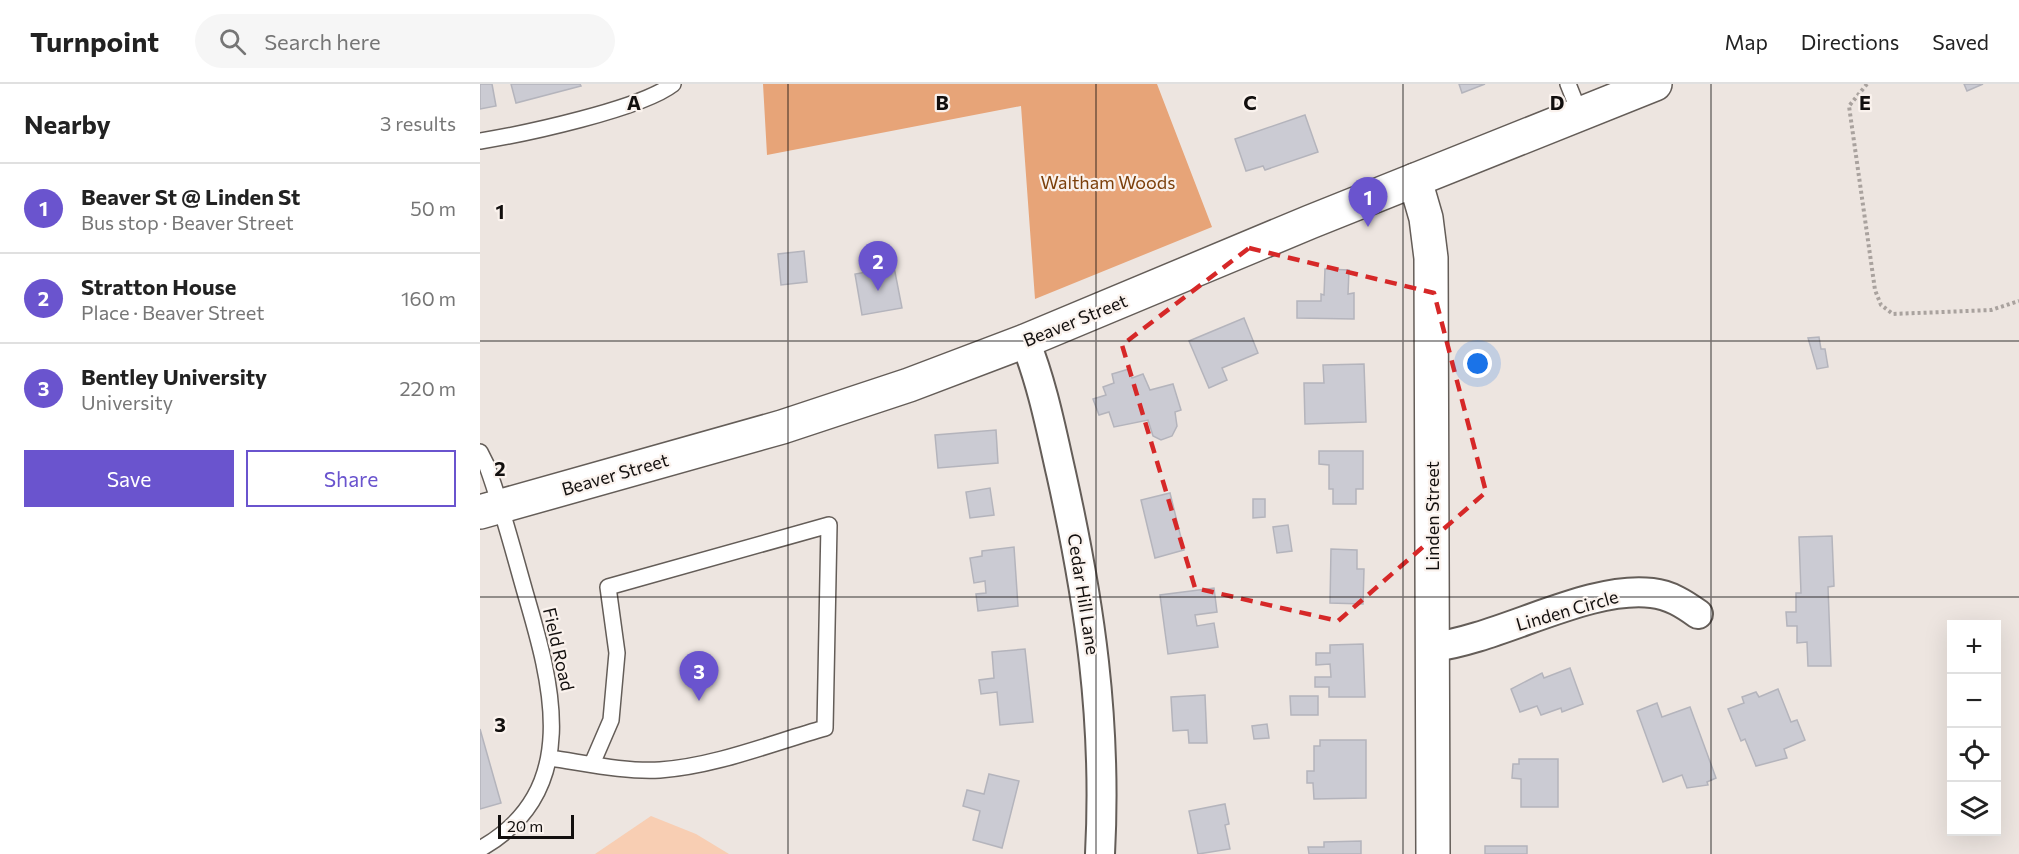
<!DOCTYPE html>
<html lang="en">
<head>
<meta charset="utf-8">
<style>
	body { margin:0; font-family:Commissioner,sans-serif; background:#f6f6f6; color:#222 }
	.controls { position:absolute; right:18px; bottom:18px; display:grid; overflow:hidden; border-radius:0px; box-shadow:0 6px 24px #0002 }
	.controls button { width:54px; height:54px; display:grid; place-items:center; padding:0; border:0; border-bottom:2px solid #e0e0e0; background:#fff; color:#222; font:30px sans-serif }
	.scale { position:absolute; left:18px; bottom:15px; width:76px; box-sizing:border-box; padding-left:6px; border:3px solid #120f0e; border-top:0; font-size:16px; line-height:21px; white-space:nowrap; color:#120f0e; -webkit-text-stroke:4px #faf2ed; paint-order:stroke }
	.you { position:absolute; left:998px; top:280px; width:21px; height:21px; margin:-15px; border:4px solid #fff; border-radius:50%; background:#1a73e8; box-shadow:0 0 0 9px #1a73e833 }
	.badge { display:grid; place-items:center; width:39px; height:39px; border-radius:50%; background:#6a54ce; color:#fff; font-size:20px; font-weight:700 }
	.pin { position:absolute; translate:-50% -50px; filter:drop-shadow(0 2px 3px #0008) }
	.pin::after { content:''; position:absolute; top:32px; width:21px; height:18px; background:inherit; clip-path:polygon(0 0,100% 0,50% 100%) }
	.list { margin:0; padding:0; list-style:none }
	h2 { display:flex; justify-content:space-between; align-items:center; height:78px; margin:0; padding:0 24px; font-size:26px }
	h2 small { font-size:20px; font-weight:400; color:#767676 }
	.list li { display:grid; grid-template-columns:39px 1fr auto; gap:18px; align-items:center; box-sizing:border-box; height:90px; padding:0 24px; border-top:2px solid #e0e0e0 }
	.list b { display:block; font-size:22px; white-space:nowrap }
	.list p { margin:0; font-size:20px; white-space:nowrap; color:#767676 }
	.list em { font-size:20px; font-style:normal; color:#767676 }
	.actions { display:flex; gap:12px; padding:18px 24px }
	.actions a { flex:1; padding:14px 0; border:2px solid #6a54ce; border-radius:0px; text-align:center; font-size:21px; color:#6a54ce }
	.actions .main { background:#6a54ce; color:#fff }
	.icon { flex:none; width:33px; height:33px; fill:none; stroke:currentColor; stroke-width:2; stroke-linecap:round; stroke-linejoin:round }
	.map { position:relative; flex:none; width:1539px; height:770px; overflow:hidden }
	header { display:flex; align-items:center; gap:36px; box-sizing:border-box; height:84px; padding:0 30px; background:#fff; border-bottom:2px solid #e0e0e0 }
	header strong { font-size:28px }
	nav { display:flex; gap:33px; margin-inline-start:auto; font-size:21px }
	.search { width:420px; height:54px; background:#f6f6f6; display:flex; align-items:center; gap:15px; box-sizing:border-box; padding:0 21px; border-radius:33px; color:#767676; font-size:22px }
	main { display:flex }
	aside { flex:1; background:#fff }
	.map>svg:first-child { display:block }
	.green { fill:#f8ceb3 }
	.forest { fill:#e7a478 }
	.building { fill:#cbcbd3; stroke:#b4b4bc; stroke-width:1.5 }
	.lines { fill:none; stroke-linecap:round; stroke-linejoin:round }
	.lane-casing { stroke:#645d58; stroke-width:18 }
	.street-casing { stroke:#645d58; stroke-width:32 }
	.secondary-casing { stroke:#645d58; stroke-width:36 }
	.path { stroke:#a9a29e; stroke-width:4; stroke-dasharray:3 3; stroke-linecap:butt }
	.lane { stroke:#fff; stroke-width:15 }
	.street { stroke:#fff; stroke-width:28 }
	.secondary { stroke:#fff; stroke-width:33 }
	.marked { fill:none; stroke:#d62828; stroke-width:4.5; stroke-dasharray:12 8; stroke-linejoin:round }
	.grid { fill:none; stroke:#120f0e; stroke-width:1.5; stroke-opacity:0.55 }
	.labels { text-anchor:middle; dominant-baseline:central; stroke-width:4.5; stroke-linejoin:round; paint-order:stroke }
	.park-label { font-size:18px; fill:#7b3f0a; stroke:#faf2ed }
	.street-label { font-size:18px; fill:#120f0e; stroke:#faf2ed }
	.grid-label { font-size:20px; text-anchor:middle; font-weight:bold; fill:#120f0e; stroke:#faf2ed; stroke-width:4.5; stroke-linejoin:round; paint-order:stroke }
</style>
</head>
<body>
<header>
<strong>Turnpoint</strong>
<div class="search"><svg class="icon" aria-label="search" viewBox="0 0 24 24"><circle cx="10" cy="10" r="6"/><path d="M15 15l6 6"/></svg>Search here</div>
<nav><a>Map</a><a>Directions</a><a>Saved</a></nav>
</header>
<main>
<aside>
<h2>Nearby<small>3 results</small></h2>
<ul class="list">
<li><span class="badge">1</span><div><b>Beaver St @ Linden St</b><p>Bus stop · Beaver Street</p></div><em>50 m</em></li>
<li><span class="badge">2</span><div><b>Stratton House</b><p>Place · Beaver Street</p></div><em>160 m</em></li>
<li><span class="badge">3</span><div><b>Bentley University</b><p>University</p></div><em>220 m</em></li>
</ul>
<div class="actions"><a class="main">Save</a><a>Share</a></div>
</aside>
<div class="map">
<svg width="1539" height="770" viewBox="0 0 1539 770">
	<rect width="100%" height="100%" fill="#ede5e0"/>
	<path class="green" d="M171,732L216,750L249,770H115Z"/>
	<path class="forest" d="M283,0H677L732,143L555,215L541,22L287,71Z"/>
	<g class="building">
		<path d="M0,0H12L16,22L0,25Z"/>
		<path d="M31,0H100L101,2L36,19Z"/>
		<path d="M979,0H1005L982,9Z"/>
		<path d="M1484,0H1503L1487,7Z"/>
		<path d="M825,31L838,68L785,86L783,82L766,87L755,55Z"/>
		<path d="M324,167L327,198L301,201L298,170Z"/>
		<path d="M414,183L422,224L382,231L375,190Z"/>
		<path d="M845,185L869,186L868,210L874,209V235L817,234V217H841V210L844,211Z"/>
		<path d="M764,234L778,269L742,284L747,296L729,304L709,257Z"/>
		<path d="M1339,253L1341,265H1345L1348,283L1337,285L1328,254Z"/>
		<path d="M884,280L886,338L825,340L824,299H844L843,281Z"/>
		<path d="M649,285L652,294L663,290L670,306L693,300L701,326L695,328L697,342L692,352L681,356L673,352L668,336L634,343L629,328L619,331L613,315L626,311L623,303L634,299L632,290Z"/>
		<path d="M516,346L518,379L458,384L455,351Z"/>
		<path d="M839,367H883V405H876V420H853V405H849V381L839,380Z"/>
		<path d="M510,404L514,431L490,434L486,408Z"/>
		<path d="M690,409L704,466L675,474L661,416Z"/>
		<path d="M773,415H785V433L773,434Z"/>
		<path d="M808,441L812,467L797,469L793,443Z"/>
		<path d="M1352,452L1354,502L1348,503L1351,582H1328L1327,558L1317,559V542H1307L1306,528H1316V509H1321L1319,453Z"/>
		<path d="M534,463L538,522L498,527L496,510L506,509L505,497L494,499L490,474L502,472V467Z"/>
		<path d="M851,465L877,466V485H884L883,520L850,519Z"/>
		<path d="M734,504L737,528L715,531L717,542L734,539L738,563L688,570L680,511Z"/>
		<path d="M883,560L885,613H849V603H835V593H851L850,580L836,581V569H850V561Z"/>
		<path d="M545,565L553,638L520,641L517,608L501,610L499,596L514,594L512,568Z"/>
		<path d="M1090,584L1103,620L1082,628L1081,624L1061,631L1057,622L1040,628L1031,605L1062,589L1064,594Z"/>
		<path d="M1298,605L1311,638L1317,636L1325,656L1304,665L1307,674L1276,682L1265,655L1261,657L1248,625L1264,619L1262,613L1276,608L1279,613Z"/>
		<path d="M725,611L727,659H709L708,646L693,647L691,613Z"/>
		<path d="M810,612H838V631H811Z"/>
		<path d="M1177,619L1182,633L1210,623L1236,694L1227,698L1228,701L1207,704L1202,691L1183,698L1157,627Z"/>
		<path d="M787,640L789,654L774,655L772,642Z"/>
		<path d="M0,645L21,719L0,725Z"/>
		<path d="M840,656H886V714L834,715L833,699H827V687H834V662H840Z"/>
		<path d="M1039,675H1078V723H1041V695L1032,694L1033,680H1039Z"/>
		<path d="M509,690L539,697L522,764L493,756L500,727L483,722L487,706L504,710Z"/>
		<path d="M745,720L749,740L745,741L750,765L718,770L709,727Z"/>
		<path d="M881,757V770H829L828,763H844V758Z"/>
		<rect x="1005" y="762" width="42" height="8"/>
	</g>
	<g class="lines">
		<g class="lane-casing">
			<g id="lane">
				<path d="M1088,0L1100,30"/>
				<path d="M0,57C44,50 161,25 193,0"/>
				<path d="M0,368L7,382C22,423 33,466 45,508C72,600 103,707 0,765"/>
				<path d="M70,674C105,679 144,688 180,686C236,682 292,659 345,644L349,441L128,503L137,569L131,636L112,680"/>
			</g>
		</g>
		<g class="street-casing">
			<g id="street">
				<path d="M545,257C562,299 571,345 581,389C610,519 627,637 620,770"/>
				<path d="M953,563C1020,555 1108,501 1172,509C1190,511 1204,520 1218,530"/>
			</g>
		</g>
		<g class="secondary-casing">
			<g id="secondary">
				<path d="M935,96L946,134L951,174L953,770"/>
				<path d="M0,428L302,343L429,301L545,257L830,138L1175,0"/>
			</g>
		</g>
		<path class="path" d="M1387,0L1369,22L1395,206L1401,221L1413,230L1511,226L1539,217"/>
		<use href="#lane" class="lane"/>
		<use href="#street" class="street"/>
		<use href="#secondary" class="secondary"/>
	</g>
	<path class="marked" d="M769,164L954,209L1006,408L858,537L715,504L642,261Z"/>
	<path class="grid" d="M308,0V770M616,0V770M923,0V770M1231,0V770M0,257H1539M0,513H1539"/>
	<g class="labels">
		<g class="park-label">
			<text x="628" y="98">Waltham Woods</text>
		</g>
		<g class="street-label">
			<text transform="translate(595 236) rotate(-22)">Beaver Street</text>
			<text transform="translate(135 390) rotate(-16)">Beaver Street</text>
			<text transform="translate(952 432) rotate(-90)">Linden Street</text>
			<text transform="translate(604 510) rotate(81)">Cedar Hill Lane</text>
			<text transform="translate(1087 526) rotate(-16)">Linden Circle</text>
			<text transform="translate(79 565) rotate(77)">Field Road</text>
		</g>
	</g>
	<g class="grid-label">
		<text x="154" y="26">A</text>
		<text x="462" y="26">B</text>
		<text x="770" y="26">C</text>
		<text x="1077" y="26">D</text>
		<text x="1385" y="26">E</text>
		<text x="20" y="135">1</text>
		<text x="20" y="392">2</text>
		<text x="20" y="648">3</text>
	</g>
</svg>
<div class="controls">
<button>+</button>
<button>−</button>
<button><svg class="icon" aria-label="locate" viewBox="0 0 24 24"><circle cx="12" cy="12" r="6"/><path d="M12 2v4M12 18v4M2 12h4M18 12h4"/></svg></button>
<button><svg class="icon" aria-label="layers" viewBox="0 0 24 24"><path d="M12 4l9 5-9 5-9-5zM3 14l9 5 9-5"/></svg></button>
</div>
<div class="scale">20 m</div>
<div class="you"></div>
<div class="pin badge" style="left:888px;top:143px">1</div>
<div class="pin badge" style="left:398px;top:207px">2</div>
<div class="pin badge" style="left:219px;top:617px">3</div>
</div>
</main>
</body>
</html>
